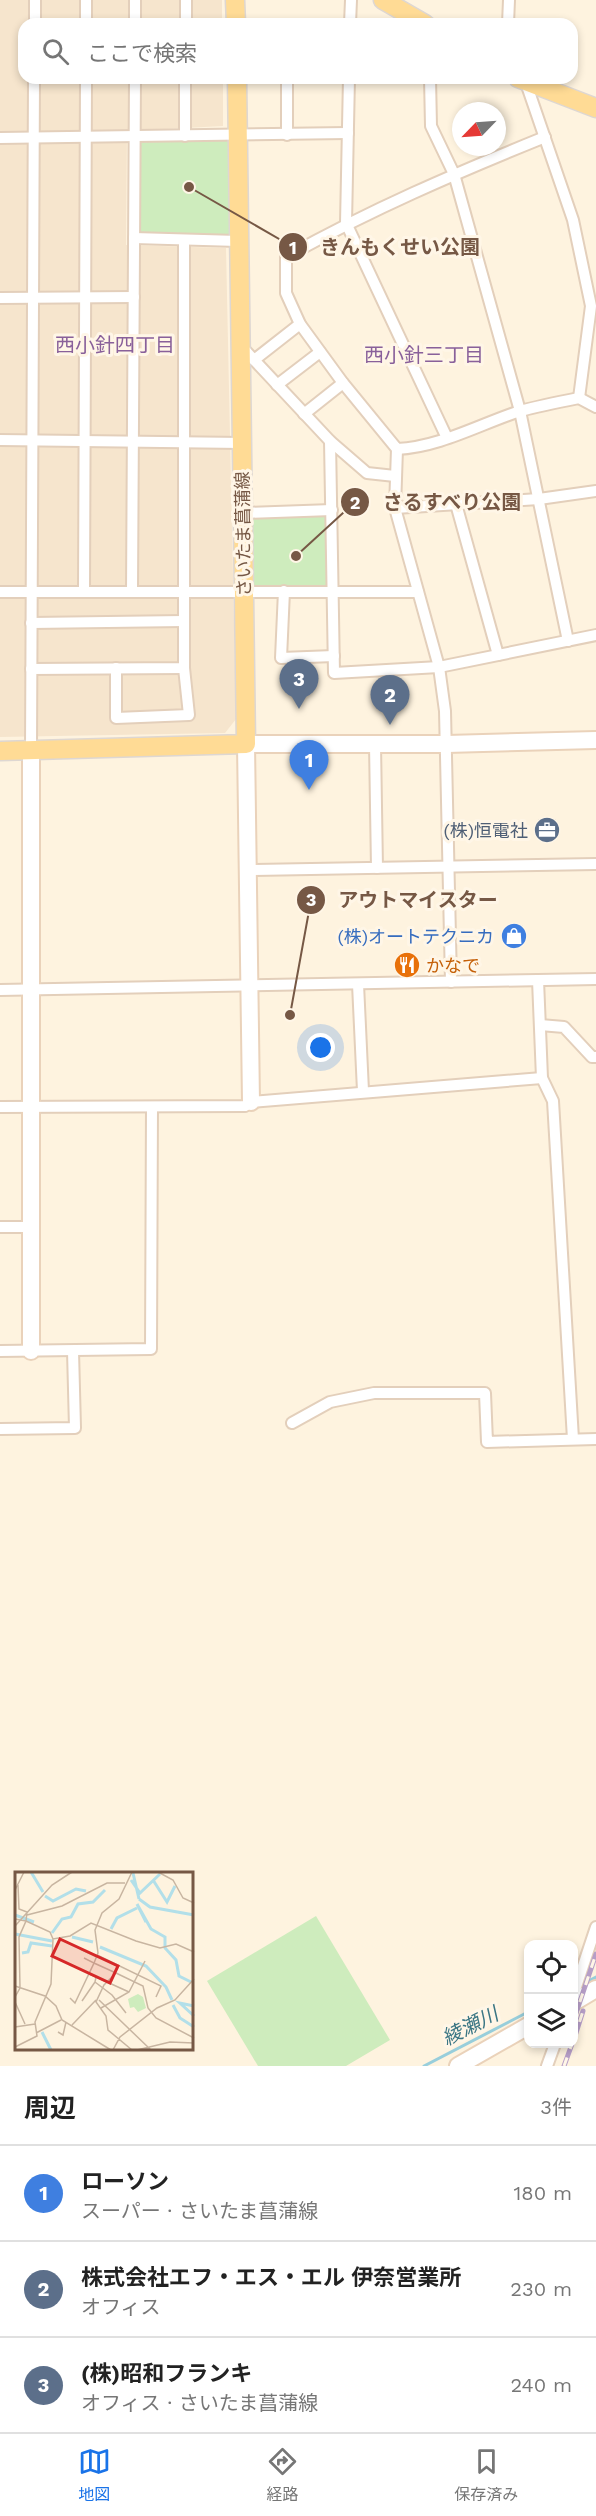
<!DOCTYPE html>
<html lang="ja">
<head>
<meta charset="utf-8">
<style>
	body { margin:0; font-family:"Work Sans","Noto Sans JP",sans-serif; background:#f6f6f6; color:#222 }
	.controls { position:absolute; right:18px; bottom:18px; display:grid; overflow:hidden; border-radius:12px; box-shadow:0 3px 9px #0003 }
	.controls button { width:54px; height:54px; display:grid; place-items:center; padding:0; border:0; border-bottom:2px solid #e0e0e0; background:#fff; color:#222; font:30px sans-serif }
	.compass { position:absolute; left:452px; top:102px; width:54px; height:54px; border-radius:50%; background:#fff; box-shadow:0 3px 9px #0003; rotate:245deg }
	.you { position:absolute; left:321px; top:1048px; width:21px; height:21px; margin:-15px; border:4px solid #fff; border-radius:50%; background:#1a73e8; box-shadow:0 0 0 9px #1a73e833 }
	.badge { display:grid; place-items:center; width:39px; height:39px; border-radius:50%; background:#1a73e8; color:#fff; font-size:20px; font-weight:700 }
	.pin { position:absolute; translate:-50% -50px; filter:drop-shadow(0 2px 3px #0008) }
	.pin::after { content:''; position:absolute; top:32px; width:21px; height:18px; background:inherit; clip-path:polygon(0 0,100% 0,50% 100%) }
	.list { margin:0; padding:0; list-style:none }
	h2 { display:flex; justify-content:space-between; align-items:center; height:78px; margin:0; padding:0 24px; font-size:26px }
	h2 small { font-size:20px; font-weight:400; color:#767676 }
	.list li { display:grid; grid-template-columns:39px 1fr auto; gap:18px; align-items:center; box-sizing:border-box; height:96px; padding:0 24px; border-top:2px solid #e0e0e0 }
	.list b { display:block; font-size:22px; white-space:nowrap }
	.list p { margin:0; font-size:20px; white-space:nowrap; color:#767676 }
	.list em { font-size:20px; font-style:normal; color:#767676 }
	.icon { flex:none; width:33px; height:33px; fill:none; stroke:currentColor; stroke-width:2; stroke-linecap:round; stroke-linejoin:round }
	.map { position:relative; flex:none; width:596px; height:2066px; overflow:hidden }
	.search { position:absolute; background:#fff; box-shadow:0 3px 9px #0003; left:18px; right:18px; top:18px; height:66px; display:flex; align-items:center; gap:15px; box-sizing:border-box; padding:0 21px; border-radius:18px; color:#767676; font-size:22px }
	.sheet { height:366px; background:#fff }
	nav { display:flex; justify-content:space-around; align-items:center; box-sizing:border-box; height:84px; border-top:2px solid #e0e0e0; background:#fff; font-size:16px; color:#767676 }
	nav a { display:grid; justify-items:center; gap:3px }
	nav .on { color:#1a73e8 }
	.map>svg:first-child { display:block }
	.residential { fill:#f6e5cd }
	.green { fill:#ceecbd }
	.lines { fill:none; stroke-linecap:round; stroke-linejoin:round }
	.stream { stroke:#98cedb; stroke-width:3 }
	.street-casing { stroke:#e3cfbb; stroke-width:14 }
	.secondary-casing { stroke:#ead2ba; stroke-width:20 }
	.primary-casing { stroke:#ded7d2; stroke-width:21 }
	.street { stroke:#fff; stroke-width:10 }
	.secondary { stroke:#fff; stroke-width:16 }
	.primary { stroke:#ffdb95; stroke-width:18 }
	.rail-casing { stroke:#b69ec7; stroke-width:5 }
	.rail { stroke:#fff6e7; stroke-width:3; stroke-dasharray:9; stroke-linecap:butt }
	.labels { text-anchor:middle; dominant-baseline:central; stroke-width:6; stroke-linejoin:round; paint-order:stroke }
	.street-label { font-size:18px; fill:#765845; stroke:#fff6e7 }
	.service-label { font-size:18px; fill:#4e5e75; stroke:#fff6e7; text-anchor:end }
	.shop-label { font-size:18px; fill:#366cbe; stroke:#fff6e7; text-anchor:end }
	.food-label { font-size:18px; fill:#c56008; stroke:#fff6e7; text-anchor:start }
	.neighbourhood-label { font-size:20px; fill:#89609a; stroke:#fff6e7 }
	.water-label { font-size:20px; font-style:italic; fill:#3b7684; stroke:#fff6e7 }
	.inset-river { fill:none; stroke:#b2dfe9; stroke-width:3 }
	.inset-road { fill:none; stroke:#c8b5a1; stroke-width:1.5 }
	.view { fill:#d62828; fill-opacity:0.15; stroke:#d62828; stroke-width:3 }
	.inset-edge { fill:none; stroke:#765845; stroke-width:3 }
	.leader { fill:none; stroke:#765845; stroke-width:2 }
	.callout-dot { fill:#765845; stroke:#fff6e7; stroke-width:2 }
	.mark-label { font-size:18px; text-anchor:middle; font-weight:bold; fill:#fff }
	.callout-label { font-size:20px; text-anchor:middle; font-weight:bold; fill:#765845; stroke:#fff6e7; stroke-width:6; stroke-linejoin:round; paint-order:stroke }
</style>
</head>
<body>
<div class="map">
<svg width="596" height="2066" viewBox="0 0 596 2066">
	<rect width="100%" height="100%" fill="#fef3df"/>
	<path class="residential" d="M0,0H222V24H24V78H223V126L127,131L126,245L226,248L236,719L225,733L0,737Z"/>
	<g class="green">
		<path d="M238,136V241L134,238V137Z"/>
		<path d="M332,510L334,592L244,591L243,513Z"/>
		<path d="M316,1916L390,2040L346,2066H258L207,1981Z"/>
	</g>
	<g class="lines">
		<g class="stream">
			<path d="M579,1986L596,1977"/>
			<path d="M424,2066L528,2012"/>
		</g>
		<g class="street-casing">
			<g id="street">
				<path d="M35,24V0"/>
				<path d="M86,24V0"/>
				<path d="M135,24V0"/>
				<path d="M186,24V0"/>
				<path d="M350,24L351,0"/>
				<path d="M508,24L509,0"/>
				<path d="M287,78V135"/>
				<path d="M349,78L346,223L447,438"/>
				<path d="M430,78L431,126L454,174L520,411L568,641"/>
				<path d="M525,80L573,220L591,306L579,398"/>
				<path d="M185,136V78"/>
				<path d="M545,137C456,173 370,210 286,257V293L300,324L343,383L397,449C440,447 480,424 520,411C539,406 559,402 579,398L596,407"/>
				<path d="M0,138L348,133"/>
				<path d="M134,238L238,241"/>
				<path d="M0,298L134,297"/>
				<path d="M242,347L330,441L367,473L395,476"/>
				<path d="M254,360L300,324"/>
				<path d="M277,385L320,352"/>
				<path d="M304,414L343,383"/>
				<path d="M0,440L243,443"/>
				<path d="M330,441L334,673L439,667L596,635"/>
				<path d="M397,449L395,508L439,667L445,711L451,982"/>
				<path d="M456,504L498,655"/>
				<path d="M395,508L539,499L596,491"/>
				<path d="M243,513L332,510"/>
				<path d="M84,591L86,78"/>
				<path d="M132,591L135,78"/>
				<path d="M284,591L281,658L334,656"/>
				<path d="M0,592H418"/>
				<path d="M31,623L184,621"/>
				<path d="M116,668V718L189,715L184,668"/>
				<path d="M31,669L184,668V240"/>
				<path d="M375,744L377,868"/>
				<path d="M31,751L34,78"/>
				<path d="M248,870L596,864"/>
				<path d="M538,980L542,1078L553,1101L573,1439"/>
				<path d="M358,984L363,1091"/>
				<path d="M0,990L596,979"/>
				<path d="M540,1025L564,1027L592,1057H596"/>
				<path d="M0,1107L245,1106L251,1102L542,1078"/>
				<path d="M0,1227H30"/>
				<path d="M0,1351L151,1349L152,1107"/>
				<path d="M292,1423L330,1402L374,1393H485L487,1442L596,1439"/>
				<path d="M0,1429L75,1428L73,1351"/>
				<path d="M574,1993L596,1927"/>
				<path d="M547,2066L555,2044"/>
			</g>
		</g>
		<g class="secondary-casing">
			<g id="secondary">
				<path d="M251,1102L246,744H447L596,740"/>
				<path d="M31,1351V751"/>
				<path d="M574,2002L596,1989"/>
				<path d="M458,2066L528,2026"/>
			</g>
		</g>
		<g class="primary-casing">
			<g id="primary">
				<path d="M235,0L236,24"/>
				<path d="M383,0L425,24"/>
				<path d="M518,78L596,108"/>
				<path d="M0,751L246,744L237,78"/>
			</g>
		</g>
		<use href="#street" class="street"/>
		<use href="#secondary" class="secondary"/>
		<use href="#primary" class="primary"/>
		<g class="rail-casing">
			<g id="rail">
				<path d="M574,2019L596,1954"/>
				<path d="M574,2039L583,2011"/>
				<path d="M564,2066L572,2044"/>
			</g>
		</g>
		<use href="#rail" class="rail"/>
	</g>
	<defs>
		<g id="office-disc" transform="scale(1.35)"><circle r="9.5" fill="#5c6f8a" stroke="#fff6e7"/><path d="M-6-3h4V-5.5h4V-3h4V5H-6ZM-1-4.5V-3h2v-1.5ZM-6 0V1H6V0Z" fill="#fff"/></g>
		<g id="shop-disc" transform="scale(1.35)"><circle r="9.5" fill="#3f7fe0" stroke="#fff6e7"/><path d="M-5-2.5h2.3a2.7 3.5 0 0 1 5.4 0H5L5.5 6h-11ZM-1.5-2.5h3a1.5 2.3 0 0 0-3 0Z" fill="#fff"/></g>
		<g id="restaurant-disc" transform="scale(1.35)"><circle r="9.5" fill="#e8710a" stroke="#fff6e7"/><path d="M-5-6h1v4h1v-4h1v4h1v-4h1v5L-1.5 .5V6h-2V.5L-5-1ZM5-6V6H3V1.5H1.5Q1.5-4 5-6Z" fill="#fff"/></g>
	</defs>
	<g fill-rule="evenodd">
		<use href="#office-disc" x="547" y="830"/>
		<use href="#shop-disc" x="514" y="936"/>
		<use href="#restaurant-disc" x="407" y="965"/>
	</g>
	<g class="labels">
		<g class="street-label">
			<text transform="translate(243 534) rotate(-91)">さいたま菖蒲線</text>
		</g>
		<g class="service-label">
			<text x="528" y="830">(株)恒電社</text>
		</g>
		<g class="shop-label">
			<text x="494" y="936">(株)オートテクニカ</text>
		</g>
		<g class="food-label">
			<text x="426" y="965">かなで</text>
		</g>
		<g class="neighbourhood-label">
			<text x="115" y="345">西小針四丁目</text>
			<text x="424" y="355">西小針三丁目</text>
		</g>
		<g class="water-label">
			<text transform="translate(470 2026) rotate(-27)">綾瀬川</text>
		</g>
	</g>
	<g transform="translate(15 1872)">
		<rect width="178" height="178" fill="#fef3df"/>
		<path d="M123,122L128,125L131,136L123,140L119,135L115,136L113,127Z" fill="#ceecbd"/>
		<path class="inset-river" d="M16,0L28,20M118,1L124,27M116,8L125,21L145,2M138,8L152,30L160,14M30,24L38,29L61,17L71,19M124,27L135,35L179,43M122,32L131,50M122,32L136,57L150,65V76L161,88L164,104L176,110M0,43L19,50M96,57L102,46L122,36M37,61L47,47L56,45L63,32L78,30L90,18M0,62L37,69M57,65L78,70M85,75L131,94L151,115L157,128M7,81L13,80L16,71L37,74M158,133L165,146L179,155M179,134L165,131L179,144M27,160L36,178"/>
		<path class="inset-road" d="M117,0L104,27L87,41L80,58L83,81L79,91L101,101L89,113L81,130L91,144L93,158L117,178M143,0L158,8L168,26L179,31M3,13L4,37L12,40L11,49L35,60L38,67L55,64L76,51L121,69L145,76L161,72L179,80M0,18L9,0M12,43L47,34L92,11H110M0,47L11,49L4,65L5,116L0,125M0,54L37,13L57,0M65,77L82,85M82,83L146,114L141,125M101,101L128,114L133,136L141,146L179,166M74,102L81,105L80,110L97,123L111,141M81,105L114,120M0,114L30,124L41,134L47,148L96,178M55,126L60,131L79,91L69,86M84,128L136,178M67,129L80,110M0,130L10,152M86,136L114,120L130,89M57,153L81,128M0,155L20,152M43,160L48,163L51,150M21,161L46,148M0,175L22,164L20,150L36,112L38,67M98,178L105,165L142,136L160,128L179,107M122,178L155,170L179,171"/>
		<path class="view" d="M45,67L103,94L95,111L37,84Z"/>
		<rect width="178" height="178" class="inset-edge"/>
	</g>
	<path class="leader" d="M189 187L293 247M296 556L355 502M290 1015L311 900"/>
	<g class="callout-dot">
		<circle cx="189" cy="187" r="6"/>
		<circle cx="296" cy="556" r="6"/>
		<circle cx="290" cy="1015" r="6"/>
		<circle cx="293" cy="247" r="15"/>
		<circle cx="355" cy="502" r="15"/>
		<circle cx="311" cy="900" r="15"/>
	</g>
	<g class="mark-label">
		<text x="293" y="254">1</text>
		<text x="355" y="509">2</text>
		<text x="311" y="906">3</text>
	</g>
	<g class="callout-label">
		<text x="400" y="254">きんもくせい公園</text>
		<text x="452" y="509">さるすべり公園</text>
		<text x="418" y="907">アウトマイスター</text>
	</g>
</svg>
<div class="controls">
<button><svg class="icon" aria-label="locate" viewBox="0 0 24 24"><circle cx="12" cy="12" r="6"/><path d="M12 2v4M12 18v4M2 12h4M18 12h4"/></svg></button>
<button><svg class="icon" aria-label="layers" viewBox="0 0 24 24"><path d="M12 4l9 5-9 5-9-5zM3 14l9 5 9-5"/></svg></button>
</div>
<svg class="compass" viewBox="-18 -18 36 36"><path d="M0-13l5 13h-10z" fill="#e53935"/><path d="M0 13l5-13h-10z" fill="#767676"/></svg>
<div class="you"></div>
<div class="pin badge" style="left:309px;top:790px;background:#3f7fe0">1</div>
<div class="pin badge" style="left:390px;top:725px;background:#5c6f8a">2</div>
<div class="pin badge" style="left:299px;top:709px;background:#5c6f8a">3</div>
<div class="search"><svg class="icon" aria-label="search" viewBox="0 0 24 24"><circle cx="10" cy="10" r="6"/><path d="M15 15l6 6"/></svg>ここで検索</div>
</div>
<section class="sheet">
<h2>周辺<small>3件</small></h2>
<ul class="list">
<li><span class="badge" style="background:#3f7fe0">1</span><div><b>ローソン</b><p>スーパー · さいたま菖蒲線</p></div><em>180 m</em></li>
<li><span class="badge" style="background:#5c6f8a">2</span><div><b>株式会社エフ・エス・エル 伊奈営業所</b><p>オフィス</p></div><em>230 m</em></li>
<li><span class="badge" style="background:#5c6f8a">3</span><div><b>(株)昭和フランキ</b><p>オフィス · さいたま菖蒲線</p></div><em>240 m</em></li>
</ul>
</section>
<nav>
<a class="on"><svg class="icon" aria-label="map" viewBox="0 0 24 24"><path d="M3 6l6-2 6 2 6-2v14l-6 2-6-2-6 2zM9 4v14M15 6v14"/></svg>地図</a>
<a><svg class="icon" aria-label="directions" viewBox="0 0 24 24"><path d="M12 3l9 9-9 9-9-9zM9 14v-3h6M13 9l2 2-2 2"/></svg>経路</a>
<a><svg class="icon" aria-label="saved" viewBox="0 0 24 24"><path d="M7 4h10v16l-5-4-5 4z"/></svg>保存済み</a>
</nav>
</body>
</html>
